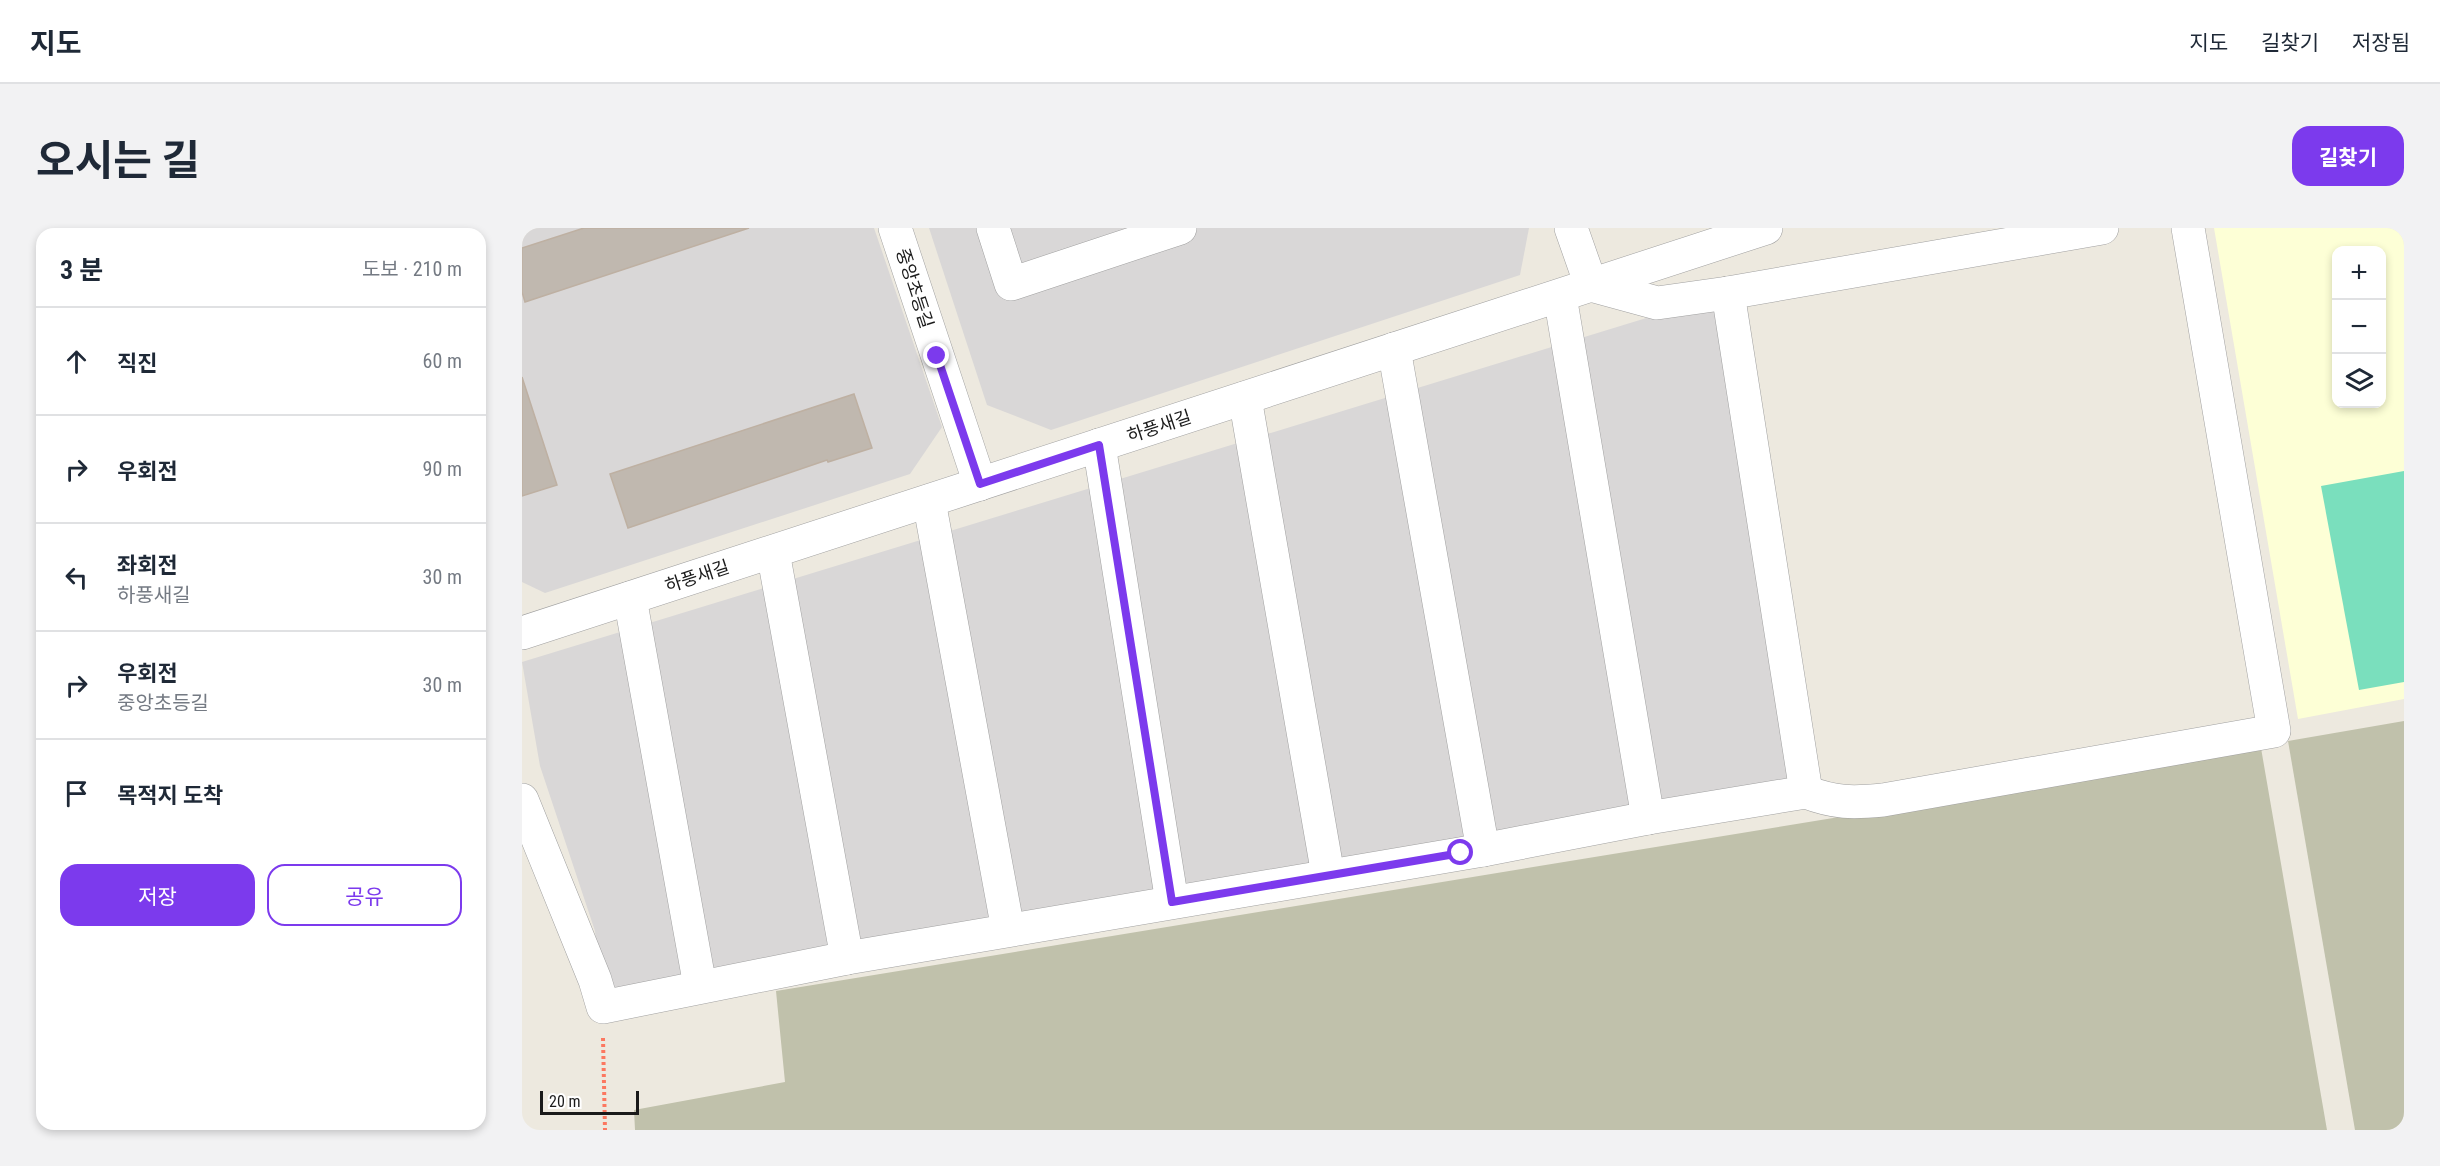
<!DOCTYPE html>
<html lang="ko">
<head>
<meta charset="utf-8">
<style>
	body { margin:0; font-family:"Roboto Condensed","Noto Sans KR",sans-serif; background:#f2f2f3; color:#1f2937 }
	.controls { position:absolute; right:18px; top:18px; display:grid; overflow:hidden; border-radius:12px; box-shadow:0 3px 9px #0003 }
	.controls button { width:54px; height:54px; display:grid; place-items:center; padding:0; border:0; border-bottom:2px solid #e0e1e3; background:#fff; color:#1f2937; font:30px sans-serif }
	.scale { position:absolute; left:18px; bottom:15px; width:99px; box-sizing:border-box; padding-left:6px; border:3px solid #1a1a1a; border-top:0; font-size:16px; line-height:21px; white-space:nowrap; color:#1a1a1a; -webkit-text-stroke:4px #fff; paint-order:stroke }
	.stop { position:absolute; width:18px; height:18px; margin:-14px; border:4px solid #7c3aed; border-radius:50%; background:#fff }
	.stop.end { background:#7c3aed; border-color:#fff; box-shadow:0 2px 6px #0008 }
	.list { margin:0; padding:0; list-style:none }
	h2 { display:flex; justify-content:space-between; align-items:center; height:78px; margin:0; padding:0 24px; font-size:26px }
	h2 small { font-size:20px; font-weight:400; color:#747a83 }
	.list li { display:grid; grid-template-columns:39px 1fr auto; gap:18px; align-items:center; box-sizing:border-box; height:108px; padding:0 24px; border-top:2px solid #e0e1e3 }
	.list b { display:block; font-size:22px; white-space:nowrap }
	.list p { margin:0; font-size:20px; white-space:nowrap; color:#747a83 }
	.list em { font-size:20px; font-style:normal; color:#747a83 }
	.actions { display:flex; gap:12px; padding:18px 24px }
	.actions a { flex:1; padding:14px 0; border:2px solid #7c3aed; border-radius:18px; text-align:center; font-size:21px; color:#7c3aed }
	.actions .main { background:#7c3aed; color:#fff }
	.icon { flex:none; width:33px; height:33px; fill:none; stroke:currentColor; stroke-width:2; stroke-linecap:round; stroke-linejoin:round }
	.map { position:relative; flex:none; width:1882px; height:902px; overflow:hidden; border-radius:18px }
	header { display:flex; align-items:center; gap:36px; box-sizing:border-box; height:84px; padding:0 30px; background:#fff; border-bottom:2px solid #e0e1e3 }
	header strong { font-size:28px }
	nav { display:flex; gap:33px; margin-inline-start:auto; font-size:21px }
	.intro { display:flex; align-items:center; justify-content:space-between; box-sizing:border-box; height:144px; padding:0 36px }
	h1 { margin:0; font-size:42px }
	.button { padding:15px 27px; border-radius:18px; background:#7c3aed; color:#fff; font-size:21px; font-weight:700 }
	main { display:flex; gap:36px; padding:0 36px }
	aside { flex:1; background:#fff; border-radius:18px; box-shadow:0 3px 9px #0003 }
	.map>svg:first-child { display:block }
	.residential { fill:#d9d7d7 }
	.education { fill:#fdffd6; fill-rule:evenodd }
	.construction { fill:#c0c1ab }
	.pitch { fill:#7adfbd }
	.building { fill:#c0b8af; stroke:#beb0a2; stroke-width:1.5 }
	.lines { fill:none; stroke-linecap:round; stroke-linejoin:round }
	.minor-casing { stroke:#a1a1a1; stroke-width:34 }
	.path { stroke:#fc7860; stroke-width:4; stroke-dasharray:3 3; stroke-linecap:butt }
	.minor { stroke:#fff; stroke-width:33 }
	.route { stroke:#7c3aed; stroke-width:8 }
	.labels { text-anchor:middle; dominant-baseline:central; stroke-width:4.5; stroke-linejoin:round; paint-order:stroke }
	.street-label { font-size:18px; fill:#1a1a1a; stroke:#fff }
</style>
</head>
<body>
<header>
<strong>지도</strong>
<nav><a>지도</a><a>길찾기</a><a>저장됨</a></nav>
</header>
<div class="intro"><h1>오시는 길</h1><a class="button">길찾기</a></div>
<main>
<aside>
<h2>3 분<small>도보 · 210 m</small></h2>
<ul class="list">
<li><svg class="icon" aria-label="ahead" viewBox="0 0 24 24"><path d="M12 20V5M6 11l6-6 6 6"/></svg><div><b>직진</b></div><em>60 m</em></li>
<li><svg class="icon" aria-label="right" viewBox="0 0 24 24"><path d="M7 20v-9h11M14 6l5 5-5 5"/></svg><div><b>우회전</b></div><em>90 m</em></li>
<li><svg class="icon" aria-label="left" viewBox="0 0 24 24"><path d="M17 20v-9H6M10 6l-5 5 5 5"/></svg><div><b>좌회전</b><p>하풍새길</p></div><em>30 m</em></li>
<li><svg class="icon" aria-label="right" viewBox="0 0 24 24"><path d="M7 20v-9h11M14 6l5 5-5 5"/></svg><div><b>우회전</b><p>중앙초등길</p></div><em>30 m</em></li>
<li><svg class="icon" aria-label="arrive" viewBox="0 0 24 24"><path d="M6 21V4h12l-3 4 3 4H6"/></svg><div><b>목적지 도착</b></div></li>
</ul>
<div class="actions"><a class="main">저장</a><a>공유</a></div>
</aside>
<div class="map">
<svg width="1882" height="902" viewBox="0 0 1882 902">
	<rect width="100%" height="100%" fill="#ede9df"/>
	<g class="residential">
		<path d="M0,0H352L420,199L388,246L23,365L0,354Z"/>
		<path d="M407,0H1007L998,47L529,202L465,177Z"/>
		<path d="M1206,65L1284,564L81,779L73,703L18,538L0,434Z"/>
	</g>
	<path class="education" d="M1692,0H1882V471L1776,491ZM1814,22H1860V176H1814Z"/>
	<g class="construction">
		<path d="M1882,493V902H1833L1766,513Z"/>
		<path d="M1739,520L1805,902H113L112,882L263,854L254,763Z"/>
	</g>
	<path class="pitch" d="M1882,243V454L1837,462L1799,258Z"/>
	<g class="building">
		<path d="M62,0H227L3,74L0,64V20Z"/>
		<path d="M0,149L35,257L0,268Z"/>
		<path d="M332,166L350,220L306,234L305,232L106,300L88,246Z"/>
	</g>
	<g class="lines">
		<g class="minor-casing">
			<g id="minor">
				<path d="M373,0L458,256"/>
				<path d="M471,0L489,56L658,0"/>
				<path d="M1049,0L1069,57"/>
				<path d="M1069,57L1135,75L1206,65L1580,0"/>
				<path d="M1206,65L1284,564"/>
				<path d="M1038,68L1126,590"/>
				<path d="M872,121L961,622"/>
				<path d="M723,170L806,647"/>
				<path d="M577,217L650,674"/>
				<path d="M407,273L486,702"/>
				<path d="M251,324L325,730"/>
				<path d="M108,370L178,758"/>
				<path d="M0,405L1244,0"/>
				<path d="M0,572L73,752L81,779L325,730L961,622L1126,590L1284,564C1313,575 1330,575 1361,572L1752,503L1666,0"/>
			</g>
		</g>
		<path class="path" d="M81,810L83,902"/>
		<use href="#minor" class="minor"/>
	</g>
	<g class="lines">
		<path class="route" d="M415,128L458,256L577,217L650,674L939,625"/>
	</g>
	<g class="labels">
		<g class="street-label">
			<text transform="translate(393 60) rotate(72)">중앙초등길</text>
			<text transform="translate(637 198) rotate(-18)">하풍새길</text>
			<text transform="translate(175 348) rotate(-18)">하풍새길</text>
		</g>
	</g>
</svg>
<div class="controls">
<button>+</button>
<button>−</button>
<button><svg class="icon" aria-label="layers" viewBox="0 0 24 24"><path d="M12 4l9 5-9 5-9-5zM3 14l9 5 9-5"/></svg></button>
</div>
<div class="scale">20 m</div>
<div class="stop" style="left:939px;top:625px"></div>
<div class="stop end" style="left:415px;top:128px"></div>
</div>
</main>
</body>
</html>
